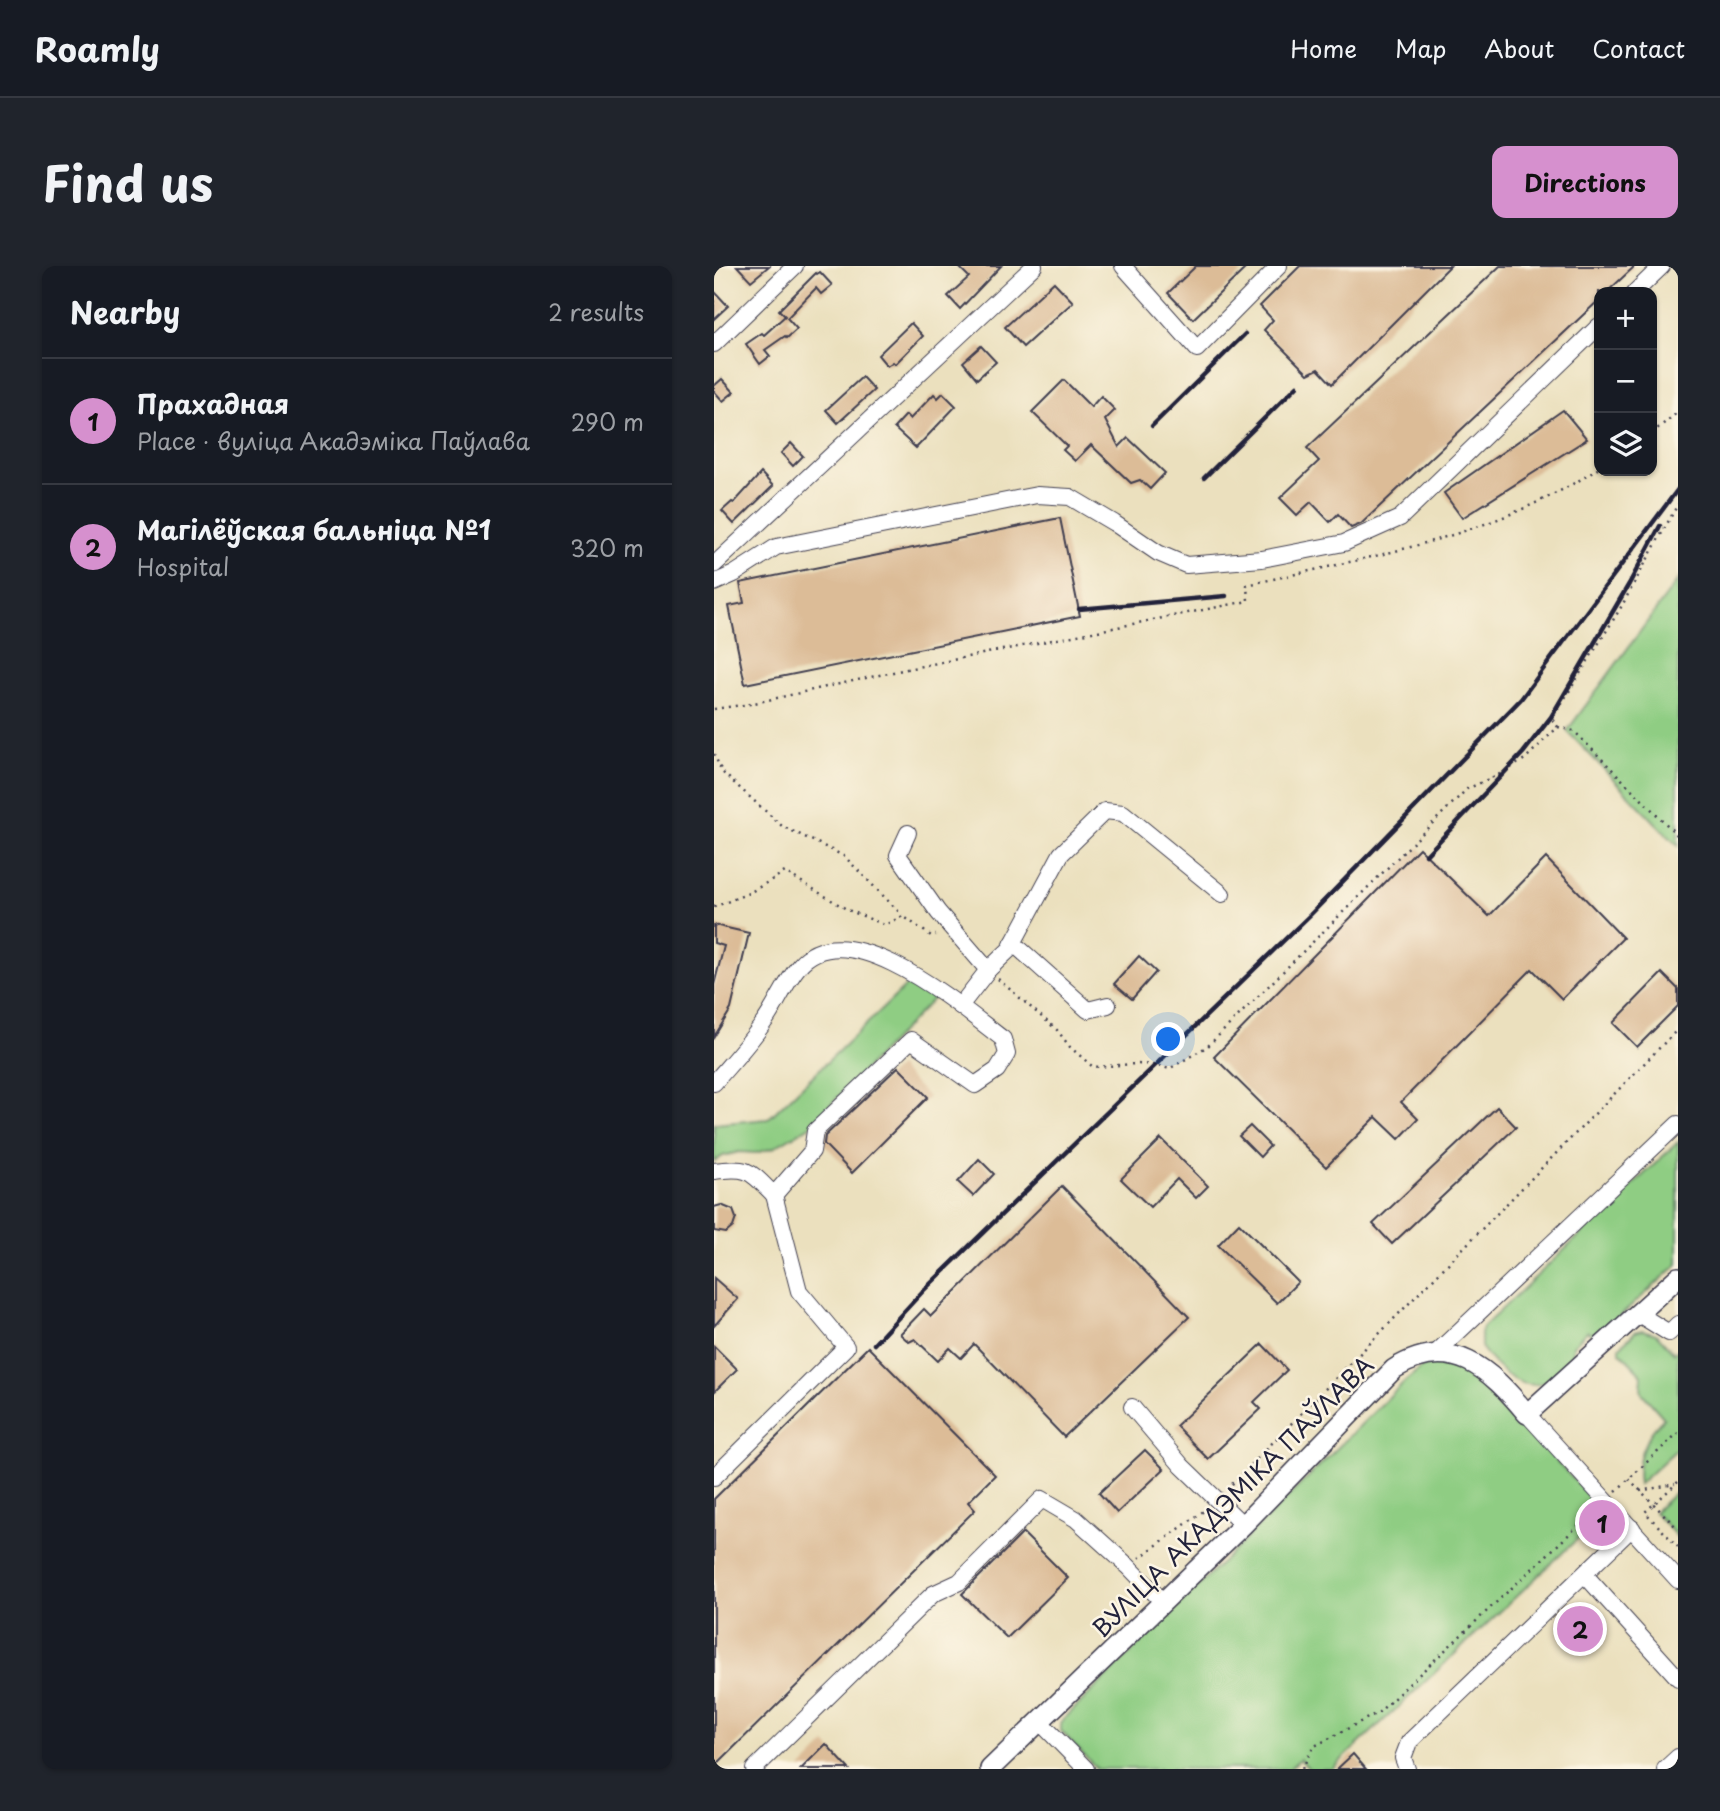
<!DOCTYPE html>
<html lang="en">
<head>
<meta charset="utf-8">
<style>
	body { margin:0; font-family:"Playpen Sans",sans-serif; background:#20242c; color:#f1f3f6 }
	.controls { position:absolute; right:21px; top:21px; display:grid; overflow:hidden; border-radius:14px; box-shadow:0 2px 5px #0004 }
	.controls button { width:63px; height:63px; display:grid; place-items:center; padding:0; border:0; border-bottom:2px solid #363941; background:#171b24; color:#f1f3f6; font:35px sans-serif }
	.you { position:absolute; left:455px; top:774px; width:24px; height:24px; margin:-18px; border:5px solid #fff; border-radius:50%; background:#1a73e8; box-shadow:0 0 0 10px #1a73e833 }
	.badge { display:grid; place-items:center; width:46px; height:46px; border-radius:50%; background:#d690ce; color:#111; font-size:23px; font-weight:700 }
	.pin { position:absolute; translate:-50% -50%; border:4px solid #fff; box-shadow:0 2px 7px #0006 }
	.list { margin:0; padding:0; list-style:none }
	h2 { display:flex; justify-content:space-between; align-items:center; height:91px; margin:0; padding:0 28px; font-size:30px }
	h2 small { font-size:23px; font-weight:400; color:#9ea1a6 }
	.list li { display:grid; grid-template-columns:46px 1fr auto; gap:21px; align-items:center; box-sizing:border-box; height:126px; padding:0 28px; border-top:2px solid #363941 }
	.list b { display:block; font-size:26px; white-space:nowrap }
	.list p { margin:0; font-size:23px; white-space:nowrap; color:#9ea1a6 }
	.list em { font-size:23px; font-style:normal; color:#9ea1a6 }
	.icon { flex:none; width:38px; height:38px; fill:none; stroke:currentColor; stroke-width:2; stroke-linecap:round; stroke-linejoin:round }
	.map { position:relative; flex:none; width:964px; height:1503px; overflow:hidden; border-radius:14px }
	header { display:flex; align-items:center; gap:42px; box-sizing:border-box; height:98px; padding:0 35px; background:#171b24; border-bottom:2px solid #363941 }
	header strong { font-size:33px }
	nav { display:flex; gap:38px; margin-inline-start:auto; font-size:24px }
	.intro { display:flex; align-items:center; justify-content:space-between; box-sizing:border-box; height:168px; padding:0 42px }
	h1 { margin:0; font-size:49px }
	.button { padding:18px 32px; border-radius:14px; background:#d690ce; color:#111; font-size:24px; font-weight:700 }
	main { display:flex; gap:42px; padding:0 42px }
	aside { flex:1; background:#171b24; border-radius:14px; box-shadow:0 2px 5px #0004 }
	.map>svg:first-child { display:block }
	.green { fill:#8fcd83; stroke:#58785f; stroke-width:2 }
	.building { fill:#dcbc97 }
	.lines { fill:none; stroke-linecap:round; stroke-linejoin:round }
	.minor-casing { stroke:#403e4f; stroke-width:18 }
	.major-casing { stroke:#403e4f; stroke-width:22 }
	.path { stroke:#403e4f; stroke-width:2.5; stroke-dasharray:2 5; stroke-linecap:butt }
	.minor { stroke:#fff; stroke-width:16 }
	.major { stroke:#fff; stroke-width:19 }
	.rail { stroke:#22223b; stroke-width:4.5 }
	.labels { text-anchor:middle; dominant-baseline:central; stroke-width:5; stroke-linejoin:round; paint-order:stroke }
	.street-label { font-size:24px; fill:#22223b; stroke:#fcf5e5 }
</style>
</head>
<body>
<header>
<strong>Roamly</strong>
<nav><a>Home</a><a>Map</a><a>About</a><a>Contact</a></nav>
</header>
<div class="intro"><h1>Find us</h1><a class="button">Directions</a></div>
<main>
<aside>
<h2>Nearby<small>2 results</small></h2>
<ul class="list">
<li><span class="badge">1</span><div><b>Прахадная</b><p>Place · вуліца Акадэміка Паўлава</p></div><em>290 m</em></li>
<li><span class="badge">2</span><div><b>Магілёўская бальніца №1</b><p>Hospital</p></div><em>320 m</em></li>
</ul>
</aside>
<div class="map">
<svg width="964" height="1503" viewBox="0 0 964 1503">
	<rect width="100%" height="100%" fill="#fcf5e5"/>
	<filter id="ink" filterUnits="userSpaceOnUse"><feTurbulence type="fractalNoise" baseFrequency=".0143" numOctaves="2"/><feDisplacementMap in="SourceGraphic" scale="14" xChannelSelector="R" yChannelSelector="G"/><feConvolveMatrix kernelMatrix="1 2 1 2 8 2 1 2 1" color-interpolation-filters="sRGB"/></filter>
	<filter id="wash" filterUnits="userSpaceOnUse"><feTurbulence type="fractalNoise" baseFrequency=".00686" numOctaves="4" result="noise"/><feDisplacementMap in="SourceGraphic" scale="28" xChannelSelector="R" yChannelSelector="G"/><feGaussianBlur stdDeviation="1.57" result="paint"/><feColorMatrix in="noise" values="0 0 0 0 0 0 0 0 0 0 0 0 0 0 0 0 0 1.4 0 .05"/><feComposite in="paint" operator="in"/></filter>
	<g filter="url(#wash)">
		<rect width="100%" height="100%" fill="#ebe0be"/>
		<g class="green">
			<path d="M964,314V580L853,465Z"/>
			<path d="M202,718L221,731L96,860L59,882L42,887L25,886L9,890L0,896V858L54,853L192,720Z"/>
			<path d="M964,876V998L882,1072L873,1065L859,1080V1091C852,1098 844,1108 835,1114C808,1130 781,1101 767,1081V1067L769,1061Z"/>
			<path d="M928,1064L942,1068L960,1087L964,1084V1182L925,1218C921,1191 931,1170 950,1152L927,1126L928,1109L906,1086V1081L921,1066Z"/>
			<path d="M717,1098L743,1102L775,1123L891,1247L618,1503H595L586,1493L575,1503H383L347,1465V1457L350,1453L691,1115L708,1101Z"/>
			<path d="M964,1224V1272L940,1246Z"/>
		</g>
		<g id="blocks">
			<g class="building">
				<path d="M23,0H55L37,15Z"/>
				<path d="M244,0H287L246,43L234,30L255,11Z"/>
				<path d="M482,0H534L479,53L454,27Z"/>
				<path d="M586,0H736L618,118L604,103L594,108L550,64L559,54L546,40Z"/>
				<path d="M786,0H921L893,26H885V34L647,258L637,262L624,248L616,256L597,236L583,249L566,232L605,195L593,182Z"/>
				<path d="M106,6L118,19L107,28L102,22L73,52L83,63L73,72L71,70L51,84L56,90L46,98L32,78L48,67L50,69L71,50L65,44L102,7L103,8Z"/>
				<path d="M340,16L359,36L309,81L291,61Z"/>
				<path d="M0,25L14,40L0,53Z"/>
				<path d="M197,57L209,70L181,98L179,96L173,100L164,89Z"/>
				<path d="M267,80L282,96L263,113L249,96Z"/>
				<path d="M148,111L160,124L124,157L112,144Z"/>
				<path d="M8,113L20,126L9,135L0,125V120Z"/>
				<path d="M350,114L377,141L387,130L401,144L391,154L405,181L414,172L451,207L436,223L426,214L417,217L377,179L361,195L349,184L353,180L318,146Z"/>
				<path d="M229,127L242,140L202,182L180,162L192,149L196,153L220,128L224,132Z"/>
				<path d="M849,144L873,173L748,252L730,227Z"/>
				<path d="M77,177L89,190L79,200L67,187Z"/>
				<path d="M47,207L59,220L20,258L8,245L18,236L20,237Z"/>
				<path d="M346,252L366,350L31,418L15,340L30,337L26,317Z"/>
				<path d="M705,582L775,650L832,592L909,672L848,733L818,703L687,836L704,853L685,873L662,851L612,901L500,791Z"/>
				<path d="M0,659L35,667L17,743L0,771V719L10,680L0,677Z"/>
				<path d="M425,690L442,706L418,733L400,718Z"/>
				<path d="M948,707L964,723V740L923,781L899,757Z"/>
				<path d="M184,801L214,831L138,907L110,878L111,870Z"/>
				<path d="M783,841L802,861L678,978L659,958Z"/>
				<path d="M536,860L556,880L546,891L525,870Z"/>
				<path d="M447,873L494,920L482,932L463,913L436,941L407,913Z"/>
				<path d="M265,893L280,908L259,930L244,916Z"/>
				<path d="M348,920L475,1051L350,1171L260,1078L247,1092L236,1082L224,1095L201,1073L195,1076L186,1068L210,1043L217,1050Z"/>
				<path d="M7,939L19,944L22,952L19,961L12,967L0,965V941Z"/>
				<path d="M525,957L584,1016L563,1037L504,979Z"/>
				<path d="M0,1012L24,1033L0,1060Z"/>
				<path d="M548,1078L573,1104L540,1136L547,1143L494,1193L462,1160Z"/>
				<path d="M0,1080L23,1103L0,1126Z"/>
				<path d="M154,1081L281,1209L254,1236L261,1244L0,1501V1233Z"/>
				<path d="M431,1184L450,1203L403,1247L385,1227Z"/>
				<path d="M889,1251L899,1263L886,1274L876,1263Z"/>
				<path d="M309,1267L354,1312L293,1372L248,1328Z"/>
				<path d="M112,1478L135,1503H87Z"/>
				<path d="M639,1488L652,1503H623Z"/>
			</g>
		</g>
	</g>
	<g filter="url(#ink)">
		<use href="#blocks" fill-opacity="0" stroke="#403e4f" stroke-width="2"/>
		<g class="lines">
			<g class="minor-casing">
				<g id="minor">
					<path d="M409,0L483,83L565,0"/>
					<path d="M921,26L948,0"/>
					<path d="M0,78L81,0"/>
					<path d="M0,299L320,0"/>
					<path d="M0,317L20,308L62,281L323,229L356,231L400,257L444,287L472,299L548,293L630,277L686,252L885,60"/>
					<path d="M194,567L184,589L224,646L274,704"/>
					<path d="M299,677L374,744L394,739"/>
					<path d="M246,740L274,704L296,683L347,588L391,545L409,547L508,628"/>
					<path d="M0,817C16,798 33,780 48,759C62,741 70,718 85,700C133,642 248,742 289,773L293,788L283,804L261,819L197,774L101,865L98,885L60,929C36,905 35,900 0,905"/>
					<path d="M923,1047L955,1067L964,1058"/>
					<path d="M722,1087L964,858"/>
					<path d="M418,1141L468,1200L529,1259"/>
					<path d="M813,1148L964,1314"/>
					<path d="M0,1211L132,1081L85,1025L60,929"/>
					<path d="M871,1309L964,1412"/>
					<path d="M325,1455L372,1503"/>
					<path d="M40,1503L219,1328L245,1316L328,1233L362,1253L414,1300L449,1336"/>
					<path d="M693,1503L689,1492L695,1476L918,1262"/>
					<path d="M951,1503L964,1491"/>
				</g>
			</g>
			<g class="major-casing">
				<path id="major" d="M276,1503L529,1259L680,1103C738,1067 776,1103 813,1148L964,1011"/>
			</g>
			<g class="path">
				<path d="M938,167L964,146"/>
				<path d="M0,443L36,438L188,404L534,335L533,319C654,291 780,271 885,202"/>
				<path d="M844,461L838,453L906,343L964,238"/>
				<path d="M0,488L8,506L68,560L130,590L188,649"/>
				<path d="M0,641L35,627L71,606L134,644L171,659L189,650L217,670L222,669"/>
				<path d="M284,713L343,764L356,781L379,801C406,800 430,794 455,803L494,780L753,523L792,505L811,493L844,461L860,465L964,570"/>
				<path d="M915,1213L964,1263"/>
				<path d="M964,1216L931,1246L964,1281"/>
				<path d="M513,1223L964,763"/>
				<path d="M902,1225L964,1167"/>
				<path d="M926,1225L961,1218"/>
				<path d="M425,1292L491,1244"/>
				<path d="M588,1503L599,1481L665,1446L881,1244"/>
			</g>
			<use href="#minor" class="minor"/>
			<use href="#major" class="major"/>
			<g class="rail">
				<path d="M438,160L531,68"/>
				<path d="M490,212L583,120"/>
				<path d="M365,343L512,330"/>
				<path d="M712,589L809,487L837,451L915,318L946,260"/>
				<path d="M160,1078L209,1025L596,649L807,433L964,223"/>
			</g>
		</g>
	</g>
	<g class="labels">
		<g class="street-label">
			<text transform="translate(518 1230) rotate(-45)">ВУЛІЦА АКАДЭМІКА ПАЎЛАВА</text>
		</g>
	</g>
</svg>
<div class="controls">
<button>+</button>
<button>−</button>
<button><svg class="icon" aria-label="layers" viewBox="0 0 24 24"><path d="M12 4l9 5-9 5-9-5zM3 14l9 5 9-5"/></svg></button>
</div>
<div class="you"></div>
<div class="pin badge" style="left:888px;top:1257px">1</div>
<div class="pin badge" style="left:866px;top:1363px">2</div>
</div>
</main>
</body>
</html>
